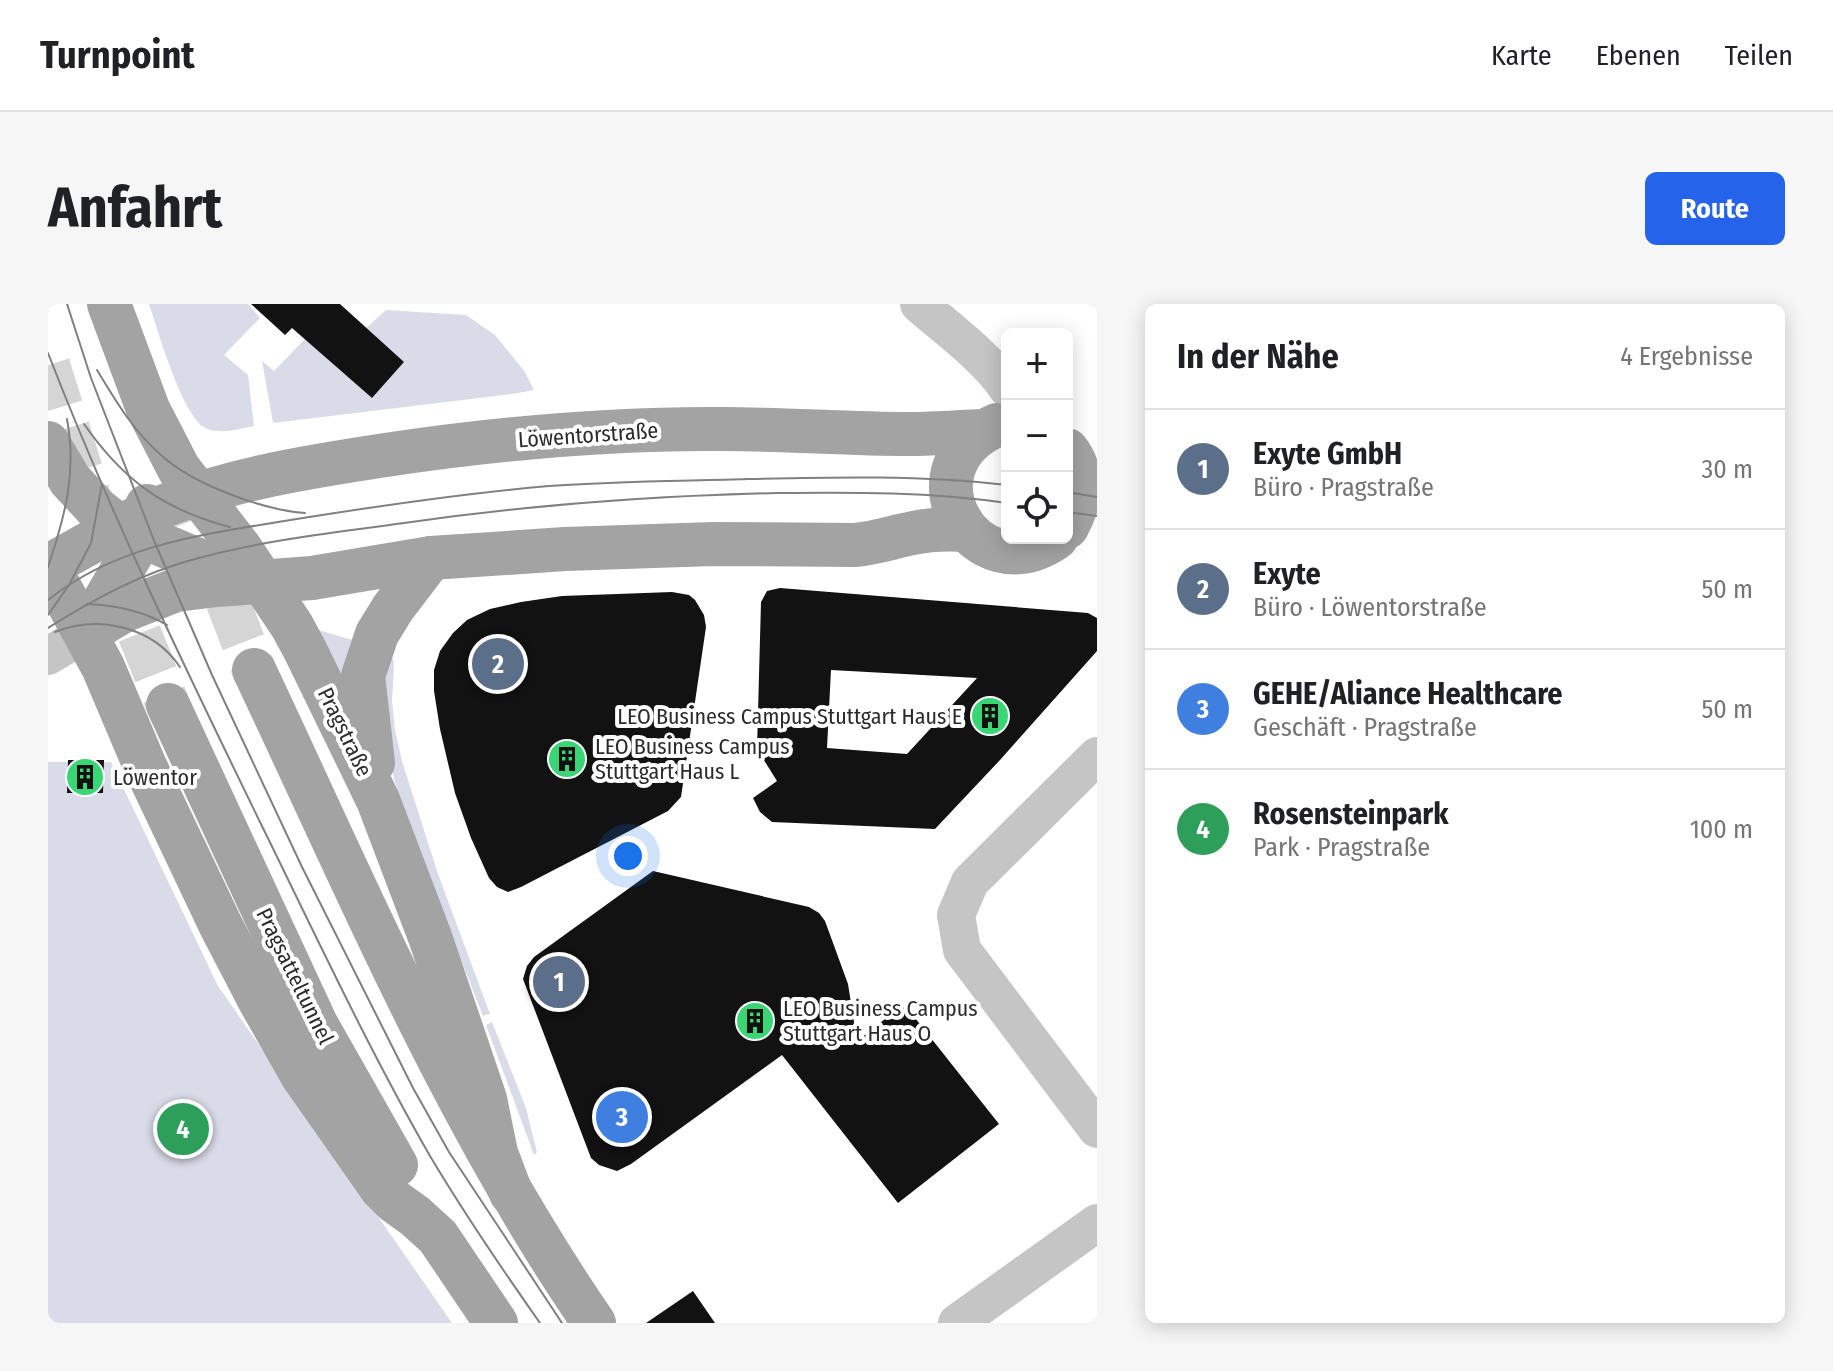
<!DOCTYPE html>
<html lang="de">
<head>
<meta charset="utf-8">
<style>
	body { margin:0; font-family:"Fira Sans Condensed",sans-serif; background:#f6f6f6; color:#202124 }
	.controls { position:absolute; right:24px; top:24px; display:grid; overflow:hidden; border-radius:12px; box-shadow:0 4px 20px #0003 }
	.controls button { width:72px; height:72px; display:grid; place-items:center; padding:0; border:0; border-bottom:2px solid #e0e0e0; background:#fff; color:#202124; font:40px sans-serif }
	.you { position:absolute; left:580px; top:552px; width:28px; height:28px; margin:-20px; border:6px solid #fff; border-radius:50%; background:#1a73e8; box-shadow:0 0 0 12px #1a73e833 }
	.badge { display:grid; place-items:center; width:52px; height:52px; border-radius:50%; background:#2563eb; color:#fff; font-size:26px; font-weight:700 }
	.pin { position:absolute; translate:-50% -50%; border:4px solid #fff; box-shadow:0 2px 8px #0006 }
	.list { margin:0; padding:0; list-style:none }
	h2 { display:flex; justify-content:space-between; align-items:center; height:104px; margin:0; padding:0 32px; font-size:34px }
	h2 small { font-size:26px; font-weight:400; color:#757577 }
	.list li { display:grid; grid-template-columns:52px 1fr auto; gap:24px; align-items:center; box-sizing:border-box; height:120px; padding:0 32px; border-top:2px solid #e0e0e0 }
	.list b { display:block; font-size:30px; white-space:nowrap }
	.list p { margin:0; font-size:26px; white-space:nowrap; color:#757577 }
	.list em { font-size:26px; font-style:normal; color:#757577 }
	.icon { flex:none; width:44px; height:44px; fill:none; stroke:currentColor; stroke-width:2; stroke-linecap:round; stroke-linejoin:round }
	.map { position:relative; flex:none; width:1049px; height:1019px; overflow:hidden; border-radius:12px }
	header { display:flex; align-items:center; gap:48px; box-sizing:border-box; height:112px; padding:0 40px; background:#fff; border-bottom:2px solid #e0e0e0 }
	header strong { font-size:38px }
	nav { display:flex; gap:44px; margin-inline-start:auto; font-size:28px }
	.intro { display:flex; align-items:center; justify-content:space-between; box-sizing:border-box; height:192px; padding:0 48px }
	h1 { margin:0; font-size:56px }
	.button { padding:20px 36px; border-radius:12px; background:#2563eb; color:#fff; font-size:28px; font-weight:700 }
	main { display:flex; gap:48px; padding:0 48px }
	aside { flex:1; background:#fff; border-radius:12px; box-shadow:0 4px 20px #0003 }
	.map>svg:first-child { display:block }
	.green { fill:#dadbe8 }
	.building { fill:#121212; fill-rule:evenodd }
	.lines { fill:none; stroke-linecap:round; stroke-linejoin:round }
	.major-tunnel { stroke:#d5d5d5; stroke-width:44; stroke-dasharray:44 22; stroke-linecap:butt }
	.minor { stroke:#c5c5c5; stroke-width:38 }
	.major { stroke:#a3a3a3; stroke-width:44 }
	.tram { stroke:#808080; stroke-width:2 }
	.labels { text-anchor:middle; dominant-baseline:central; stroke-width:8; stroke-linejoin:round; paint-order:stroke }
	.street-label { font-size:22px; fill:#2b2b2b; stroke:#fff }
	.poi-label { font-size:22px; fill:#2b2b2b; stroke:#fff; text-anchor:start }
</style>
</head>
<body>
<header>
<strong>Turnpoint</strong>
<nav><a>Karte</a><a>Ebenen</a><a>Teilen</a></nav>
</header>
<div class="intro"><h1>Anfahrt</h1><a class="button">Route</a></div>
<main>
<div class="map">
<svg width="1049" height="1019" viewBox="0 0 1049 1019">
	<rect width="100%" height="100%" fill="#fff"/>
	<g class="green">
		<path d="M101,0H200L212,14L176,51L200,71L206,122C191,125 172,131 157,124C134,111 110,27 101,0Z"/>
		<path d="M338,6L418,11L447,31L477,68L486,86L464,90L225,119L214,57L226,67L257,35L324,94L356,58L318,24Z"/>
		<path d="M270,326L315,339L304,394Z"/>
		<path d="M342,351L345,355L346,361L344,397L347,426L354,457L390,570L442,710L435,712L367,538L347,478L339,443L331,385Z"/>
		<path d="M0,458H63L170,682L404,1019H0Z"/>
		<path d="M444,718L478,804L489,848L486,851L438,721Z"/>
	</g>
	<g class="building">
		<path d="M203,0H292L356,58L324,94L244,24L237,31Z"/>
		<path d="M732,284L1040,309L1049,314V347L952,456L887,525L724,518L712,508L705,494L729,477L709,445L713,298L719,287ZM783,366L929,374L859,450L779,444Z"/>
		<path d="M624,288L641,291L647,296L656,311L658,323L633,493L620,507L473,583L460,588L449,583L441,574L423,534L407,489L392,425L386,387V366L392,347L405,329L419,316L442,305L473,298L514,292Z"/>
		<path d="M20,456H56L55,489H19Z"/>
		<path d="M605,567L761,603L771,609L777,617L800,680L809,737L856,700L951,820L850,899L734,751L583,860L569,867L551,861L543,854L475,675L479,662L486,653Z"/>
		<path d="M645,987L667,1019H598Z"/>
	</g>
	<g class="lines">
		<g class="major-tunnel">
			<path d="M0,61L41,192"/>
			<path d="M132,174L206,366"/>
			<path d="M67,268L120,401"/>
		</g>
		<g class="minor">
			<path d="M871,0C896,22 942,56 959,84"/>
			<path d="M0,352L38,329"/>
			<path d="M1049,452L922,578L908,611L914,646L1049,825"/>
			<path d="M909,1019L1049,919"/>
		</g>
		<g class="major">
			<path d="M61,0L100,105L131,165L192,244L244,322L257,346L330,496L382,633L437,795L448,849L463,889"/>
			<path d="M949,121C852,163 926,291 1008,234"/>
			<path d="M0,139L22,176L49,205L72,223L176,267L198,273"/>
			<path d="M1019,146C1038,170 1033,198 1019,223"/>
			<path d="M0,262C41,240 81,215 124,199C191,174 260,163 331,152C444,135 559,124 674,125C737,125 799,130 862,130C886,130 910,128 934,127"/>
			<path d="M0,262L55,363L97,462L173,622L212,697L254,771L334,885L346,897L367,912L390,933L448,1019"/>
			<path d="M39,327L84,249L99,202"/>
			<path d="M38,329L77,306L128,286L169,281L264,274L383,254L517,245L665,240L807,241C827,239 845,233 865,229C883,225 900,225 918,226"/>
			<path d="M206,366C311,588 406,816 546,1019"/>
			<path d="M120,401L268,720L348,861"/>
			<path d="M325,459L315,372L329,330L345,304L383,254"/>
		</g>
		<g class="tram">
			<path d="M19,0L43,74L107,239L164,371L254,563L365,784L401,848L514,1019"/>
			<path d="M0,49C62,209 137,364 212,518C267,630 320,744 382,852C416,909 454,965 492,1019"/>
			<path d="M49,66C67,96 86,128 113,151C144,180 215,206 257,209"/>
			<path d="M36,120C75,176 116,206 182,223"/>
			<path d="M1019,188L1049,193"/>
			<path d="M1019,208L1049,212"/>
			<path d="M0,263C17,212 29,169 19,115"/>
			<path d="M0,296C73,237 167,229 255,214C337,201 418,189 501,182C567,177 633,177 700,175C787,173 873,171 959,181"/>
			<path d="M39,300C66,301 95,307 119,321"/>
			<path d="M0,311L21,281L43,239L54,180"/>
			<path d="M0,324C46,295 94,269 147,255C215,236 286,229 356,219C480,201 604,192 729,189C806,188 883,188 959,199"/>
			<path d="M7,328C51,310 105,323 132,363"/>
		</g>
	</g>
	<defs>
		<g id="building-disc" transform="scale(2)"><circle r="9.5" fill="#3ad675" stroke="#fff"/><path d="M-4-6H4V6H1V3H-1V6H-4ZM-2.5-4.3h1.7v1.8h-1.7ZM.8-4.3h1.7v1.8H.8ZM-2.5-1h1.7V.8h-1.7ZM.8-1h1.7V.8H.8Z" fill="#111"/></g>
	</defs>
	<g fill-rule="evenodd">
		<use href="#building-disc" x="942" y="412"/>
		<use href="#building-disc" x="519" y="455"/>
		<use href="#building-disc" x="37" y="473"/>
		<use href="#building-disc" x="707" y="717"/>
	</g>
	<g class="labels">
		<g class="street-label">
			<text transform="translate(540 131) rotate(-4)">Löwentorstraße</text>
			<text transform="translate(297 428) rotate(64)">Pragstraße</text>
			<text transform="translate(247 672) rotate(64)">Pragsatteltunnel</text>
		</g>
		<g class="poi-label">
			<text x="914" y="412" text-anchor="end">LEO Business Campus Stuttgart Haus E</text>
			<text x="547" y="442">LEO Business Campus<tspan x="547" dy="25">Stuttgart Haus L</tspan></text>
			<text x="65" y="473">Löwentor</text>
			<text x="735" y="704">LEO Business Campus<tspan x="735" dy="25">Stuttgart Haus O</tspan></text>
		</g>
	</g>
</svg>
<div class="controls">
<button>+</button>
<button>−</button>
<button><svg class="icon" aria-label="locate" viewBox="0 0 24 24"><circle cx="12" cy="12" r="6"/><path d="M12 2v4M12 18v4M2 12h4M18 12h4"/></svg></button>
</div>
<div class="you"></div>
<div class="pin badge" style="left:511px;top:678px;background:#5c6f8a">1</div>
<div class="pin badge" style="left:450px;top:360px;background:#5c6f8a">2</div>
<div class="pin badge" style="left:574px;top:813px;background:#3f7fe0">3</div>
<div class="pin badge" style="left:135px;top:825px;background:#2e9e5b">4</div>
</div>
<aside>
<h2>In der Nähe<small>4 Ergebnisse</small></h2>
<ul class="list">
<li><span class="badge" style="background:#5c6f8a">1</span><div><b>Exyte GmbH</b><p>Büro · Pragstraße</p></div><em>30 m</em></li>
<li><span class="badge" style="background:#5c6f8a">2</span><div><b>Exyte</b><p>Büro · Löwentorstraße</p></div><em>50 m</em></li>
<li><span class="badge" style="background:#3f7fe0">3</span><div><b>GEHE/Aliance Healthcare</b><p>Geschäft · Pragstraße</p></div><em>50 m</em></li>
<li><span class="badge" style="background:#2e9e5b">4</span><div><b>Rosensteinpark</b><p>Park · Pragstraße</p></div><em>100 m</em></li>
</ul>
</aside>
</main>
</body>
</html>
